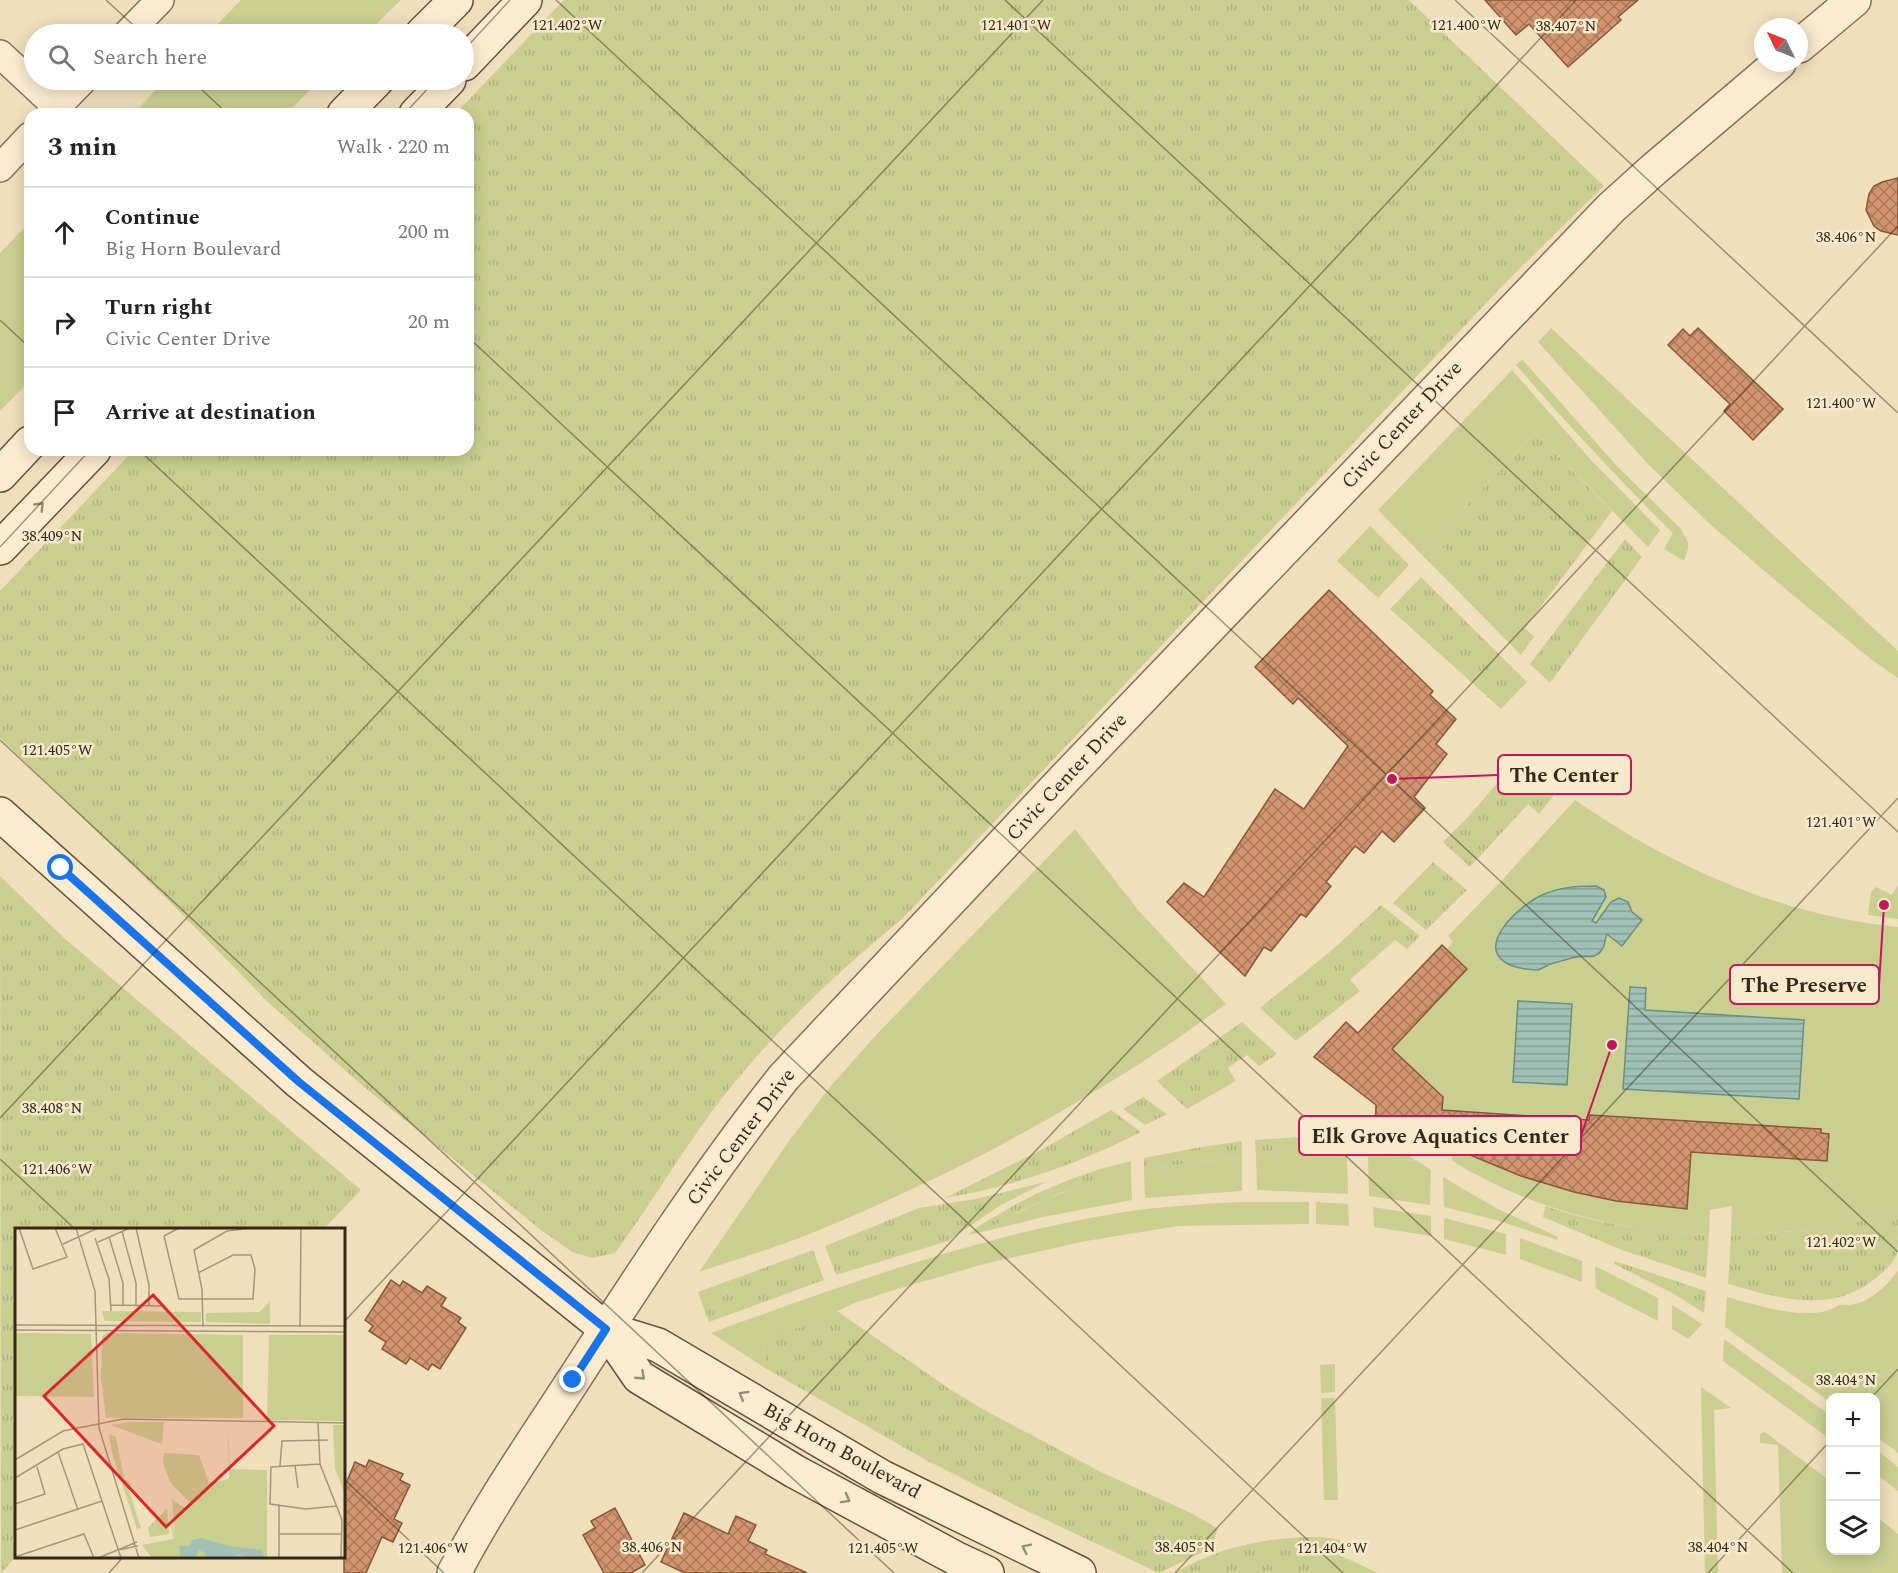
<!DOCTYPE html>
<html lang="en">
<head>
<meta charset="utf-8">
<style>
	body { margin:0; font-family:Spectral,serif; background:#f2f2f2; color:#222 }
	.controls { position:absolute; right:18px; bottom:18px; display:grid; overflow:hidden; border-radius:12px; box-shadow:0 3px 15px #0003 }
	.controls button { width:54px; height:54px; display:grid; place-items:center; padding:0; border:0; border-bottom:2px solid #e0e0e0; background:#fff; color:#222; font:30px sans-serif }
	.compass { position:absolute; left:1754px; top:18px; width:54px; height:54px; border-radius:50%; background:#fff; box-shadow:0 3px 15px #0003; rotate:313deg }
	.stop { position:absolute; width:18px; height:18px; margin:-14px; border:4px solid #1a73e8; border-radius:50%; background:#fff }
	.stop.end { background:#1a73e8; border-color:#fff; box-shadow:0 2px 6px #0008 }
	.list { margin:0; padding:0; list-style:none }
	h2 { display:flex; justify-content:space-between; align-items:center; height:78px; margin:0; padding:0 24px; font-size:26px }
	h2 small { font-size:20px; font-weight:400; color:#767676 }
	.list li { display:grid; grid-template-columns:39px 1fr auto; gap:18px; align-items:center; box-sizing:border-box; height:90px; padding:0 24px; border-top:2px solid #e0e0e0 }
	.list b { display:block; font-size:22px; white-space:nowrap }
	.list p { margin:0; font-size:20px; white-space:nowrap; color:#767676 }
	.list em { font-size:20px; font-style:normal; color:#767676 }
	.icon { flex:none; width:33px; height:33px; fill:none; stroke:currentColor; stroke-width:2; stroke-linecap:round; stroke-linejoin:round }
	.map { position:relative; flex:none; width:1898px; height:1573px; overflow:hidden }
	.search { position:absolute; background:#fff; box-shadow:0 3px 15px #0003; left:24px; top:24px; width:450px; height:66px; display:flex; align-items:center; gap:15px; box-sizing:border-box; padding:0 21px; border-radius:33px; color:#767676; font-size:22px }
	.panel { position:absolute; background:#fff; box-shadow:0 3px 15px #0003; left:24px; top:108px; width:450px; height:348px; border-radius:18px }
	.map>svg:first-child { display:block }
	.grass { fill:url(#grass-tufts) }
	.green { fill:#cacf90 }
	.water { fill:url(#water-rules); stroke:#688f83; stroke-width:1.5 }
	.building { fill:url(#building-cross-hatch); stroke:#895639; stroke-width:1.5 }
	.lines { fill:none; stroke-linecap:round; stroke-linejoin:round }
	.minor-casing { stroke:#896e55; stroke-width:30 }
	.tertiary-casing { stroke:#896e55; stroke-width:36 }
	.secondary-casing { stroke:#6a4f38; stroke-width:36 }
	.minor { stroke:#fbecd0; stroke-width:27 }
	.tertiary { stroke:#fbecd0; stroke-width:33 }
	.secondary { stroke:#fbecd0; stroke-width:33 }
	.oneway { stroke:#998a76 }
	.route { stroke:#1a73e8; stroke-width:8 }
	.ticks { fill:none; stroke:#37271b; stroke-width:1.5; stroke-opacity:0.45 }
	.labels { text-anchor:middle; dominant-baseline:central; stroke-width:5; stroke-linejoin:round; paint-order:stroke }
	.street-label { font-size:20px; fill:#37271b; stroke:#f7e9cc }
	.inset-road { fill:none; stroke:#a6957c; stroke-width:1.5 }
	.view { fill:#d62828; fill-opacity:0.15; stroke:#d62828; stroke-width:3 }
	.inset-edge { fill:none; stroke:#37271b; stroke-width:3 }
	.ticks-label { font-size:15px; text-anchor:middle; fill:#37271b; stroke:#f7e9cc; stroke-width:5; stroke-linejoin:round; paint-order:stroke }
	.leader { fill:none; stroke:#c2185b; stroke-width:2 }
	.callout-dot { fill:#c2185b; stroke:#f7e9cc; stroke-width:2 }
	.callout { fill:#f7e9cc; stroke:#c2185b; stroke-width:2 }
	.callout-label { font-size:21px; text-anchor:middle; font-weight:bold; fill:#37271b }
</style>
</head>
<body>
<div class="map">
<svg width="1898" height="1573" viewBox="0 0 1898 1573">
	<defs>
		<pattern id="grass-tufts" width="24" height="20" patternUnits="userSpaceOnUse" patternTransform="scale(1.5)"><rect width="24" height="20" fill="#cacf90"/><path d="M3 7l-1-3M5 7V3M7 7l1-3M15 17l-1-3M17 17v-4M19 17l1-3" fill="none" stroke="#aeb27c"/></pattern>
		<pattern id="water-rules" width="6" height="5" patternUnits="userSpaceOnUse" patternTransform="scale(1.5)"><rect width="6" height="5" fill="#a0c1b6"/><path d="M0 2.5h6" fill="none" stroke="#839d93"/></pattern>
		<pattern id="building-cross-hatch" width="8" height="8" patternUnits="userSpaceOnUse" patternTransform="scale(1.5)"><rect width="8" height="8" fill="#d1946f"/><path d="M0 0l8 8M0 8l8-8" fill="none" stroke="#aa795a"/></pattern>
	</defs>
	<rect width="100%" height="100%" fill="#f0dfbc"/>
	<g class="grass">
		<path d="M564,0H1409L1604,186L1510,278L902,919C840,970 781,1025 730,1088C688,1140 655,1199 615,1253L592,1258L572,1252L541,1230L364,1087L269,1003L165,897L0,738V591L134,450H468V114H455Z"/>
		<path d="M1535,432L1612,511L1525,628L1443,548L1429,562L1421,554Z"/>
		<path d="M1370,526L1409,565L1378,598L1337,561Z"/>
		<path d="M1625,539L1642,557L1550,683L1530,664Z"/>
		<path d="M1421,577L1527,682L1501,709L1390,609Z"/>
		<path d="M1517,760L1555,794L1539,814L1528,804L1470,867L1443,842L1468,817Z"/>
		<path d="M1433,862L1467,890L1426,930L1393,903Z"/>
		<path d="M0,876L63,937L361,1190L324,1229L16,1230L17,1556L1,1573Z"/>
		<path d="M1381,905L1420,936L1407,949L1395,940L1350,980L1360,991L1296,1041L1260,1008L1331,951Z"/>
		<path d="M1242,1022L1277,1054L1259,1066L1247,1055L1228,1068L1236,1081L1187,1109L1157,1081Z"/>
		<path d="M1143,1097L1167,1114L1145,1125L1123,1109Z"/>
		<path d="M1111,1110L1141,1132C1079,1164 1014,1186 945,1198L1043,1149Z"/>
		<path d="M1297,1137H1346L1347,1156L1256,1157L1255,1140Z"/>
		<path d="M1368,1138L1383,1139L1417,1161L1368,1156Z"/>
		<path d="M1242,1141V1158L1196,1162L1144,1170V1158L1196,1148Z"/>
		<path d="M1131,1161V1173L1097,1181L1060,1193L1022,1210L986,1231L968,1235C975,1228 985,1222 994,1217C1036,1191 1083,1172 1131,1161Z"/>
		<path d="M1046,1182L1001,1205L948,1241L836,1275L825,1246L919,1208L976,1199Z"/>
		<path d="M1545,1206C1598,1224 1652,1232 1709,1235L1706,1278L1622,1250L1543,1217Z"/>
		<path d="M1898,1213C1898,1225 1898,1243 1897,1254C1894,1263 1883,1272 1876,1278C1832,1315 1778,1298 1728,1284L1731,1235L1815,1230Z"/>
		<path d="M813,1250L824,1280L709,1322L698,1292Z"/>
		<path d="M1615,1261L1706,1291L1704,1313L1674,1294L1614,1264Z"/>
		<path d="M837,1311L951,1390L988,1412L1101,1472L1193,1514L1218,1529L1211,1548L1159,1573L1027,1511L926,1460L765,1368L764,1340L775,1333L789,1332Z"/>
		<path d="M1321,1537L1318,1559L1309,1573H1175C1219,1546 1269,1537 1321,1537Z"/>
	</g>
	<g class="green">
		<path d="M241,0H401L366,34H208Z"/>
		<path d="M165,80H320L286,114H133Z"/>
		<path d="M30,222V380L0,411V253Z"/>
		<path d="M1551,328L1898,651V678L1872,660L1789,592L1712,526L1648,464L1538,342Z"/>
		<path d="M1522,359L1616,465L1680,528L1688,542V549L1684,561L1664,549L1673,533C1618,479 1566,423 1516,365Z"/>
		<path d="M1512,370L1591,460L1660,530L1648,547L1535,432L1421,554L1378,510Z"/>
		<path d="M1443,547L1534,637L1521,655L1429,562Z"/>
		<path d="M1575,800C1672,867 1780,915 1898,927V1213L1815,1230L1731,1235L1732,1206L1710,1210L1709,1235C1617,1231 1531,1209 1452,1161V1145H1460V1138L1375,1132L1376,1105L1314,1057L1346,1022L1358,1032L1399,989L1402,991L1416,976L1414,974L1442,945L1447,949L1453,942L1448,936L1503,879Z"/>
		<path d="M1075,829L1139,911L1226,1004C1095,1100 957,1174 807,1235C771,1249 735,1260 699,1272L789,1141L830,1087L877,1034Z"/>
		<path d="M1898,885V919L1868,915L1871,892L1876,887L1892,895Z"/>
		<path d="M1300,1155L1347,1156L1348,1194L1257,1190L1256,1157Z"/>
		<path d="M1368,1156L1417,1161L1431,1170L1430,1205L1369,1196Z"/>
		<path d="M1242,1158V1191L1145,1198L1144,1170L1196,1162Z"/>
		<path d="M1131,1173L1132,1200L1043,1217L986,1231C1031,1203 1079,1183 1131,1173Z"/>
		<path d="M1443,1177L1496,1208L1558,1237L1557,1240L1496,1220L1444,1207Z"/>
		<path d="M1240,1202H1309V1224L1178,1226L1086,1241L984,1264L894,1290L852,1304L813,1323L789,1332L775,1333L764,1340L765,1368L711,1333C848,1283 986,1233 1131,1211C1167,1206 1204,1204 1240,1202Z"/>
		<path d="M1316,1202L1348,1204L1349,1226L1316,1224Z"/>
		<path d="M1373,1207L1431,1216V1236L1374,1227Z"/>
		<path d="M1444,1218L1506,1234V1255L1444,1239Z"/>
		<path d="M1520,1238L1582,1261V1282L1520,1259Z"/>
		<path d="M1595,1266L1658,1298V1321L1596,1289Z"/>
		<path d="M1898,1271V1453L1876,1436V1398H1830V1402L1725,1327L1727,1297C1757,1305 1812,1324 1839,1305C1864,1308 1883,1290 1898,1271Z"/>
		<path d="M1672,1305L1702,1324L1688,1339L1672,1329Z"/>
		<path d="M1724,1339L1830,1415V1439L1723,1361Z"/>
		<path d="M1335,1364V1392L1321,1393L1320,1365Z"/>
		<path d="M1701,1387L1731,1408L1714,1410L1718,1573H1705Z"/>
		<path d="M1321,1398H1335L1338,1500H1324Z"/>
		<path d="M1765,1432L1830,1481V1550H1876V1516L1898,1534V1573H1782L1778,1445L1760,1443V1434Z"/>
		<path d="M1876,1449L1898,1467V1491L1876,1474Z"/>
		<path d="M1321,1537L1340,1540L1341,1556L1378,1573H1309L1318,1559Z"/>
	</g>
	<g class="water">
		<path d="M1596,886L1604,890L1606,897L1592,921L1596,923L1611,902L1619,898L1628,902L1632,912L1642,920L1622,946L1607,934C1604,939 1606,945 1601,951C1594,960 1585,955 1576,957C1568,959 1561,961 1554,963C1548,964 1543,969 1537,970C1528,970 1518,968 1510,965C1471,947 1522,904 1542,895C1560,887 1577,886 1596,886Z"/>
		<path d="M1630,987L1646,988L1645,1010L1804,1020L1799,1099L1623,1089Z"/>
		<path d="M1518,1001L1572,1004L1567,1085L1513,1082Z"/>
	</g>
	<g class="building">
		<path d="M1485,0H1638L1618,17L1621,20L1568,67L1529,24L1516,35Z"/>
		<path d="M1898,178V235L1881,231L1874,226L1866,210L1869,194L1874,186L1882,182Z"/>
		<path d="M1698,328L1783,409L1753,440L1724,411L1730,404L1668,345L1683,329L1690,336Z"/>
		<path d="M1329,590L1433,691L1430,695L1456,719L1436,744L1447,754L1414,797L1425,808L1394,842L1382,831L1364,853L1355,846L1326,882L1331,886L1306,917L1301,914L1271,951L1264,947L1245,976L1167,902L1184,883L1204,897L1275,789L1304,809L1348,746L1298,698L1293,704L1255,667Z"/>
		<path d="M1442,945L1467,969L1392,1049L1443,1097L1442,1110L1589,1120L1590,1115L1821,1129V1133L1829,1134L1827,1161L1691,1152L1687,1209L1616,1201L1574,1192L1521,1176L1453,1148L1452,1137L1375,1132L1376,1105L1314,1057L1346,1022L1358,1033Z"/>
		<path d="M391,1280L400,1286L403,1281L422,1293L427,1286L446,1298L441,1306L461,1318L458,1322L466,1328L440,1369L432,1364L428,1370L410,1358L406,1364L382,1349L386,1342L369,1331L373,1326L365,1320Z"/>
		<path d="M369,1460L403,1474L400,1480L410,1485L394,1519L402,1523L393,1542L382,1537L366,1573H344V1488L355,1462L366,1467Z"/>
		<path d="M615,1508L645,1565L631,1573H604L583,1535L595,1528L591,1521Z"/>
		<path d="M684,1513L728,1534L736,1516L756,1525L748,1541L767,1550L765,1554L807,1573H685L661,1562Z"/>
	</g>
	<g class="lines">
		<g class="minor-casing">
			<g id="minor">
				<path d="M127,34L160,0"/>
				<path d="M0,54L57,107"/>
				<path d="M50,114L83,80"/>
				<path d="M0,168L30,136"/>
			</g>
		</g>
		<g class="tertiary-casing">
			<g id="tertiary">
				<path d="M1799,46L1854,0"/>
				<path d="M454,1573C490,1504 534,1441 576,1376C642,1274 708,1172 784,1077L1069,774L1611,208L1653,170L1779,63"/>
			</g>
		</g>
		<g class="secondary-casing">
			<g id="secondary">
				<path d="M422,34L456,0"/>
				<path d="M464,64L525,0"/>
				<path d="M344,114L377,80"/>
				<path d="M416,114L449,80"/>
				<path d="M0,475L30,443"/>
				<path d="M0,548L94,450"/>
				<path d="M0,814L299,1082L606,1329L639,1377L794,1471L957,1559L987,1573"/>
				<path d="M606,1329L658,1345L882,1477L1079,1573"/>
			</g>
		</g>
		<use href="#minor" class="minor"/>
		<use href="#tertiary" class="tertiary"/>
		<use href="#secondary" class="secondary"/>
	</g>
	<defs><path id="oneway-chevron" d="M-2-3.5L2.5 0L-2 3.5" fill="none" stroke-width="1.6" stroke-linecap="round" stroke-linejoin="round" transform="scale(1.5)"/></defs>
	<g class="oneway">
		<use href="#oneway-chevron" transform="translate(40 506) rotate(-46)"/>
		<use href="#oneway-chevron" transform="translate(641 1376) rotate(43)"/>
		<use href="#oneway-chevron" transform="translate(743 1395) rotate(-149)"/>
		<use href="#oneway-chevron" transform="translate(846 1499) rotate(29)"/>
		<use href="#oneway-chevron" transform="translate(1026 1548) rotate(-154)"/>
	</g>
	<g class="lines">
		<path class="route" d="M61,868L299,1082L606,1329L573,1380"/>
	</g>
	<path class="ticks" d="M106,0L143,34M556,0L1898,1252M1005,0L1898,832M1455,0L1898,413M464,50L510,0M191,80L228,114M404,114L436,80M0,320L30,348M468,337L1793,1573M139,450L1343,1573M0,547L90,450M0,740L894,1573M0,1118L1043,0M0,1159L76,1230M344,1322L1576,0M1871,1398L1898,1369M344,1479L444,1573M109,1573L124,1556M642,1573L1898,226M1175,1573L1898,798M1708,1573L1830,1441"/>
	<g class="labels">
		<g class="street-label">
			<text transform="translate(1402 425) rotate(-47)">Civic Center Drive</text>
			<text transform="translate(1067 777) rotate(-47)">Civic Center Drive</text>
			<text transform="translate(741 1137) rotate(-53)">Civic Center Drive</text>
			<text transform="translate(842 1451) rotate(29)">Big Horn Boulevard</text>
		</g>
	</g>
	<g transform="translate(15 1228)">
		<rect width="330" height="330" fill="#f0dfbc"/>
		<path d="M0,105L76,106L79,169L0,168ZM91,105L228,107V190H91L86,150L87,108ZM254,107H330V193L252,192ZM318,197H330V266L320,241ZM94,206L101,209L109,250L117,257L113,259L126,300L122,301L97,225Z" fill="#cacf90"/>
		<path d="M255,74V96L191,94V85L244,84ZM87,83L186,84V94L90,93ZM116,194H149L147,216L95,197ZM213,195L215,241L252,242V330H137L127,317L158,311L154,273L160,313L157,271L168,279L177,277L155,254L148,235L149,225L184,227L194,255L214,251ZM152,281L154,306L135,309L133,299Z" fill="#cacf90"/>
		<path d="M186,310L214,318L247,322L249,328L231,330L223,326L218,330H190V325L184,322L180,330H165L164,318H175L177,312Z" fill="#a0c1b6"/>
		<path class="inset-road" d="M4,0L18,41L52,29L40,0M61,0L80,63L84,200L124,330M121,0L134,57V78M164,0L149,8L164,71H238L240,41L236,27H218L183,45M107,3L121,55V78M94,9L108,55V78M80,10L94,51L96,83M83,14L115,0M48,16L83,0M96,77L149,78M0,97L330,98M188,99L187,61L179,22L212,3L237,0M285,99L286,0M0,102L330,104M303,195L305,236L327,292L326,330M43,224L63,282M0,232L48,203L108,191L330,195M305,236L256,239L255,276L291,281L322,278M265,238L267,213L313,212M280,238L283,260M0,250L48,221L68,216L106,330M0,276L30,266L22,239M264,277V330M0,302L87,273M264,306H327M103,322L123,318M0,329L69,306L79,330M83,330L122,314"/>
		<path class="view" d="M138,67L259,198L151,299L29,168Z"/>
		<rect width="330" height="330" class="inset-edge"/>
	</g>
	<g class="ticks-label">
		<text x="567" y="30">121.402°W</text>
		<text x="1016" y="30">121.401°W</text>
		<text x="1466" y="30">121.400°W</text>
		<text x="1566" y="31">38.407°N</text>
		<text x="1846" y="242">38.406°N</text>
		<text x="1841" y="408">121.400°W</text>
		<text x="52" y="541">38.409°N</text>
		<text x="57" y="755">121.405°W</text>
		<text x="1841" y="827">121.401°W</text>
		<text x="52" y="1113">38.408°N</text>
		<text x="57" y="1174">121.406°W</text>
		<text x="1841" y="1247">121.402°W</text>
		<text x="1846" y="1385">38.404°N</text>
		<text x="652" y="1552">38.406°N</text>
		<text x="1185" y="1552">38.405°N</text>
		<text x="1718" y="1552">38.404°N</text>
		<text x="433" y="1553">121.406°W</text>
		<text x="883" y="1553">121.405°W</text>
		<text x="1332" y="1553">121.404°W</text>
	</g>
	<path class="leader" d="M1392 779L1498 775M1884 905L1879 985M1612 1045L1581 1136"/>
	<g class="callout-dot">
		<circle cx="1392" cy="779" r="6"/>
		<circle cx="1884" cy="905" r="6"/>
		<circle cx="1612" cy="1045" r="6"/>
	</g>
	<g class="callout">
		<rect x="1498" y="755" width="133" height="39" rx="6"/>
		<rect x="1730" y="965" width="149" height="39" rx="6"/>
		<rect x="1299" y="1116" width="282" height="39" rx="6"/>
	</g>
	<g class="callout-label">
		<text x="1564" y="782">The Center</text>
		<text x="1804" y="992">The Preserve</text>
		<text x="1440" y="1143">Elk Grove Aquatics Center</text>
	</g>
</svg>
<div class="controls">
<button>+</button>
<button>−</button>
<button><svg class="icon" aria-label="layers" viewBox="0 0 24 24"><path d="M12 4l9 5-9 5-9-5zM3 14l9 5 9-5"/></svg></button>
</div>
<svg class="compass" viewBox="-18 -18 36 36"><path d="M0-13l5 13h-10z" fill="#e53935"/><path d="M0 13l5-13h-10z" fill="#767676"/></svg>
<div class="stop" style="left:61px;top:868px"></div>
<div class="stop end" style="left:573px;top:1380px"></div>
<div class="search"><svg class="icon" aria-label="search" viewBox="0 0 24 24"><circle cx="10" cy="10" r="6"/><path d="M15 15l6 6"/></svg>Search here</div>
<section class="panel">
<h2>3 min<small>Walk · 220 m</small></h2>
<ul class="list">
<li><svg class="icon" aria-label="ahead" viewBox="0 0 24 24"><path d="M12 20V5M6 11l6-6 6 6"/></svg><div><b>Continue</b><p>Big Horn Boulevard</p></div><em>200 m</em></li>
<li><svg class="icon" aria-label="right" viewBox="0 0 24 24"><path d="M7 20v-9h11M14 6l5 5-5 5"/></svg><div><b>Turn right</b><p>Civic Center Drive</p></div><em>20 m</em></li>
<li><svg class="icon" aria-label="arrive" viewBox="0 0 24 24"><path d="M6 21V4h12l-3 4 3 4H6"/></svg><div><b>Arrive at destination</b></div></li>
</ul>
</section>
</div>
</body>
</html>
